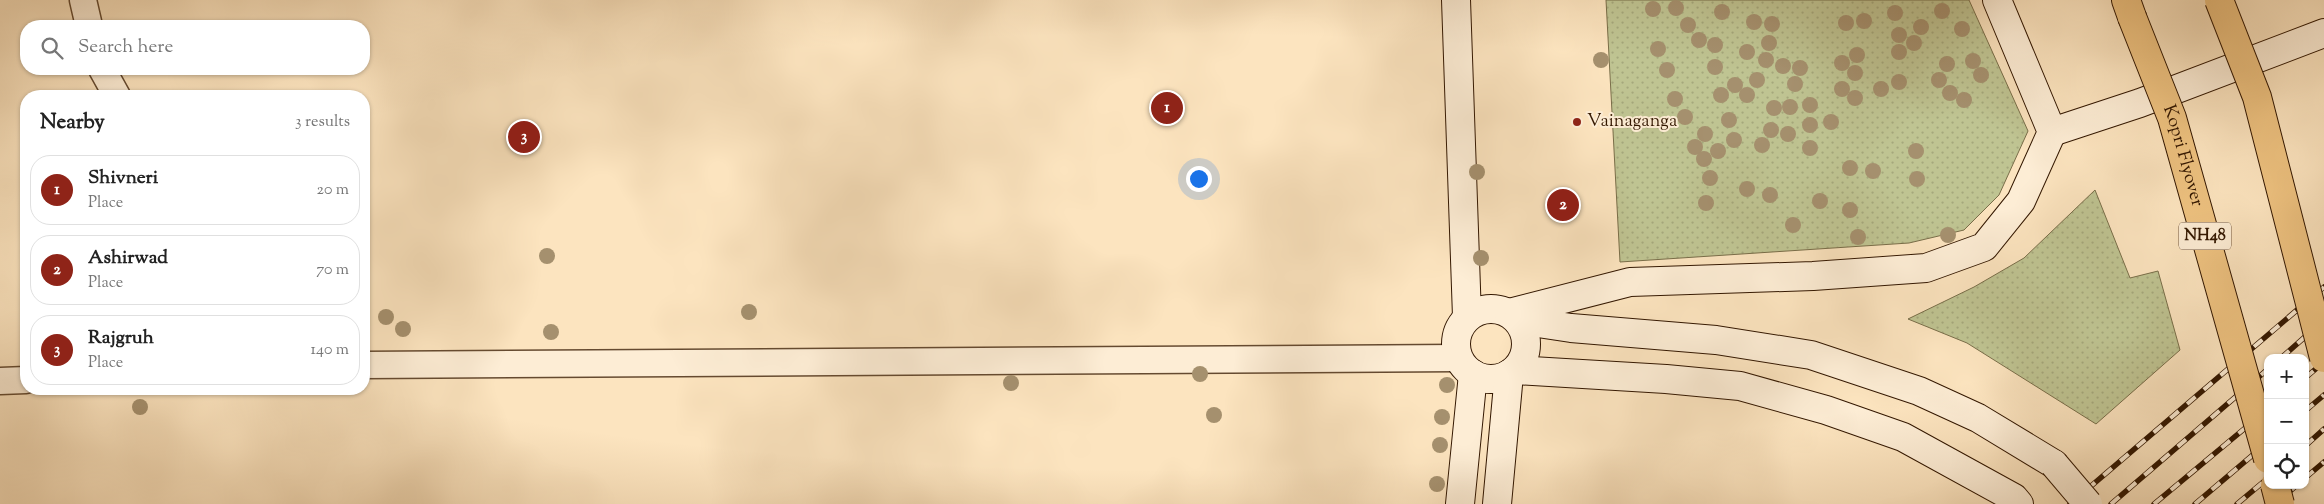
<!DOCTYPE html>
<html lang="en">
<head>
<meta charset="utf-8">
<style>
	body { margin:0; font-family:"Sorts Mill Goudy",serif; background:#f2f2f2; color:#222 }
	.controls { position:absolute; right:15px; bottom:15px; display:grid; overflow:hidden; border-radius:10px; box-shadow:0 1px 4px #0004 }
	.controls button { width:45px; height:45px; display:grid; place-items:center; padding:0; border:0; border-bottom:1px solid #e0e0e0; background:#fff; color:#222; font:25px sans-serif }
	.you { position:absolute; left:1198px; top:178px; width:18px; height:18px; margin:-12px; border:4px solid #fff; border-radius:50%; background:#1a73e8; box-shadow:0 0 0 8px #1a73e833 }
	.badge { display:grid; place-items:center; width:32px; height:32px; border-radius:50%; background:#8f2418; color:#fff; font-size:16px; font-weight:700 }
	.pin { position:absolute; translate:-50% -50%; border:2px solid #fff; box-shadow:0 1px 5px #0006 }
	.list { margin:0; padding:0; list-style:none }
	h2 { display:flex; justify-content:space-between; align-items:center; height:65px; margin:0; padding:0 20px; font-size:21px }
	h2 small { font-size:16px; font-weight:400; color:#767676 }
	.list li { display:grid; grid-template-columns:32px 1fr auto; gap:15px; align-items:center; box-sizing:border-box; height:70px; margin:0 10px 10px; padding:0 10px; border:1px solid #e0e0e0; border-radius:20px }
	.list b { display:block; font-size:19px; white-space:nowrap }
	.list p { margin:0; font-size:16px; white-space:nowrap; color:#767676 }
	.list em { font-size:16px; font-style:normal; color:#767676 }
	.icon { flex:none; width:28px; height:28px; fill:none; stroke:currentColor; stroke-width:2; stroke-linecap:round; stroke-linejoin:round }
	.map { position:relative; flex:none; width:2324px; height:504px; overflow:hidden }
	.search { position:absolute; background:#fff; box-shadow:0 1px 4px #0004; left:20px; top:20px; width:350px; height:55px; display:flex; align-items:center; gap:12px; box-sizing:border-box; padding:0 18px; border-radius:20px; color:#767676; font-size:19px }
	.panel { position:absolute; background:#fff; box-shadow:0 1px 4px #0004; left:20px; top:90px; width:350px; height:305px; border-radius:20px }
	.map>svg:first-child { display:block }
	.park { fill:url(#park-dots); stroke:#796e49 }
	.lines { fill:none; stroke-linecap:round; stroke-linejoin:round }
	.street-casing { stroke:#654a30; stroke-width:29 }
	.secondary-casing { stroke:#331700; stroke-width:30 }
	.highway-casing { stroke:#331700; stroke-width:30 }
	.street { stroke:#fdedd5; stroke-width:26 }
	.secondary { stroke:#fdedd5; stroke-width:28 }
	.highway { stroke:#eec280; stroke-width:28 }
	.rail-casing { stroke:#331700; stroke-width:5.5 }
	.rail { stroke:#fdedd5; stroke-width:4; stroke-dasharray:11; stroke-linecap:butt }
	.secondary-bridge-casing { stroke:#331700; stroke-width:30; stroke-linecap:butt }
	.highway-bridge-casing { stroke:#331700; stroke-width:30; stroke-linecap:butt }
	.secondary-bridge { stroke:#fdedd5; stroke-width:28 }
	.highway-bridge { stroke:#eec280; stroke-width:28 }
	.tree { fill:#a5906e }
	.poi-dot { fill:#8f2418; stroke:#fdedd5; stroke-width:2 }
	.labels { text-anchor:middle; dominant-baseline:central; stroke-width:4; stroke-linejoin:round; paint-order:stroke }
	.shield { fill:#fdedd5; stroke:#705740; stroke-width:1 }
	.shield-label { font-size:16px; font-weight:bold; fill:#331700 }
	.poi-label { font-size:18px; fill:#331700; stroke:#fdedd5; text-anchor:start }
	.street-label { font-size:18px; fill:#331700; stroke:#fdedd5 }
</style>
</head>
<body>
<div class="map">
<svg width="2324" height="504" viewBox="0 0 2324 504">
	<defs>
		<pattern id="park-dots" width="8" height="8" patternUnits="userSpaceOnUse" patternTransform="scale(1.25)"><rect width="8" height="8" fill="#bfc492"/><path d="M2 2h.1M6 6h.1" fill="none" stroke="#a5a87c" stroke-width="1.8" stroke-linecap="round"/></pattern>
	</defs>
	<rect width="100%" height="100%" fill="#fce4bf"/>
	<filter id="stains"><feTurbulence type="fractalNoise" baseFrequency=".004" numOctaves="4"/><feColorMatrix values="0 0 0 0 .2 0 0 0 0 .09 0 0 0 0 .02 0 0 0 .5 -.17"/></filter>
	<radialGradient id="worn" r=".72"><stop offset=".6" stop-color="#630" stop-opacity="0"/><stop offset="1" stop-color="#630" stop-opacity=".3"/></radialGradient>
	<g class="park">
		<path d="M1606,0H1969L2028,131L1999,195L1964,230L1909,243L1620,262Z"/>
		<path d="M2095,190L2130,278L2158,271L2180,350L2096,424L1967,343L1908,319L1974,287L2024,258Z"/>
	</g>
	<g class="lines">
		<g class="street-casing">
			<g id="street">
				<path d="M83,0L89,26"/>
				<path d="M102,69L117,96"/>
				<path d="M364,365L1458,358"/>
				<path d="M0,381L26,380"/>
			</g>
		</g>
		<g class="secondary-casing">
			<g id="secondary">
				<path d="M1456,0L1467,317"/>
				<path d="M2052,132L2140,103L2324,33"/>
				<circle cx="1491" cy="344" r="35"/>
				<path d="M1509,313L1630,282L1813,276L1926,268L1984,247L2021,201L2052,132L1997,0"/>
				<path d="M1518,320L1571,328L1716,340L1811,355L1919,391L1978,418L2054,464"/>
				<path d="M1515,370L1666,379L1740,386L1826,410L1903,437L2014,498L2019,504"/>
				<path d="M1460,504L1473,374"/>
				<path d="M1497,504L1509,374"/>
			</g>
		</g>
		<g class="highway-casing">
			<path id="highway" d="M2126,0L2132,17"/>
		</g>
		<use href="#street" class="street"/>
		<use href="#secondary" class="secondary"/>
		<use href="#highway" class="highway"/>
		<g class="rail-casing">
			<g id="rail">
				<path d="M2281,358L2324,320"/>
				<path d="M2305,378L2324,362"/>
				<path d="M2305,411L2324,395"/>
				<path d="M2305,446L2324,429"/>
				<path d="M2305,478L2324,462"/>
				<path d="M2070,504L2324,287"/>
				<path d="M2111,504L2268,369"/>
				<path d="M2154,504L2268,409"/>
				<path d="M2195,504L2268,442"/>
				<path d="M2237,504L2268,478"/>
				<path d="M2275,504L2297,485"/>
			</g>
		</g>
		<use href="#rail" class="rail"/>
		<g class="secondary-bridge-casing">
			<path id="secondary-bridge" d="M2054,464L2088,504"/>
		</g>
		<g class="highway-bridge-casing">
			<g id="highway-bridge">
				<path d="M2219,0L2257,97L2324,358"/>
				<path id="s1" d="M2132,17L2172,118L2268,459"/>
				<path d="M2275,485L2280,504"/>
			</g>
		</g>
		<use href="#secondary-bridge" class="secondary-bridge"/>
		<use href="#highway-bridge" class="highway-bridge"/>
	</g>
	<g class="tree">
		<circle cx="1676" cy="8" r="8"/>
		<circle cx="1653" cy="9" r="8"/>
		<circle cx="1942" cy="11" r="8"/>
		<circle cx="1722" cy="12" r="8"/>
		<circle cx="1895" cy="13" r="8"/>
		<circle cx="1864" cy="21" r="8"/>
		<circle cx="1754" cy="22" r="8"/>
		<circle cx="1846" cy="23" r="8"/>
		<circle cx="1772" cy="24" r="8"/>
		<circle cx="1688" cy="25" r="8"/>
		<circle cx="1921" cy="27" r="8"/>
		<circle cx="1962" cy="29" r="8"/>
		<circle cx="1899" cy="35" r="8"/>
		<circle cx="1699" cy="40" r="8"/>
		<circle cx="1769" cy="43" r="8"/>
		<circle cx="1914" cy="43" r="8"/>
		<circle cx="1715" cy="45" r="8"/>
		<circle cx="1658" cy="49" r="8"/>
		<circle cx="1747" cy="52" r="8"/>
		<circle cx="1899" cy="52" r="8"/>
		<circle cx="1857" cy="55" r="8"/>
		<circle cx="1601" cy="60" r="8"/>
		<circle cx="1766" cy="60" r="8"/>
		<circle cx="1973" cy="61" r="8"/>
		<circle cx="1842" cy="63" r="8"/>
		<circle cx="1947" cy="64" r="8"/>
		<circle cx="1783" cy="66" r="8"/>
		<circle cx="1715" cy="67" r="8"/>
		<circle cx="1800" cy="68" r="8"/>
		<circle cx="1667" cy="70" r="8"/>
		<circle cx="1855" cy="73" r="8"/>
		<circle cx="1981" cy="75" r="8"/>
		<circle cx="1757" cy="80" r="8"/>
		<circle cx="1939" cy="80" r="8"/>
		<circle cx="1899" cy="82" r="8"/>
		<circle cx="1795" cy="84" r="8"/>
		<circle cx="1735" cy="85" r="8"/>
		<circle cx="1842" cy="89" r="8"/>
		<circle cx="1881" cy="89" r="8"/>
		<circle cx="1950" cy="93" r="8"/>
		<circle cx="1721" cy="95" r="8"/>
		<circle cx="1747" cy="95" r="8"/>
		<circle cx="1855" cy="98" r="8"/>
		<circle cx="1675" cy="99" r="8"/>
		<circle cx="1964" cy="100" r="8"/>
		<circle cx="1810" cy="105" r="8"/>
		<circle cx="1790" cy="107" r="8"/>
		<circle cx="1774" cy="108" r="8"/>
		<circle cx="1685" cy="117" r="8"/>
		<circle cx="1729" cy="120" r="8"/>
		<circle cx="1831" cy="122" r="8"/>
		<circle cx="1810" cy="125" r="8"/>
		<circle cx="1771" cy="130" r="8"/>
		<circle cx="1705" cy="134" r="8"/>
		<circle cx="1788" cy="134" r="8"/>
		<circle cx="1734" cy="140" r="8"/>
		<circle cx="1762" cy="145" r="8"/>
		<circle cx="1695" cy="147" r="8"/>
		<circle cx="1810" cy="148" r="8"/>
		<circle cx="1718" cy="151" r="8"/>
		<circle cx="1916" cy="151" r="8"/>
		<circle cx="1704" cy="159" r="8"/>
		<circle cx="1850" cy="168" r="8"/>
		<circle cx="1873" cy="171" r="8"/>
		<circle cx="1477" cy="172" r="8"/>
		<circle cx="1710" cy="178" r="8"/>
		<circle cx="1917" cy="179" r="8"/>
		<circle cx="1747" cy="189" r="8"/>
		<circle cx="1770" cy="195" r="8"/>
		<circle cx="1820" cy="201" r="8"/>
		<circle cx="1706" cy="203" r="8"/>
		<circle cx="1850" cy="210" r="8"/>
		<circle cx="1793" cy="225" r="8"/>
		<circle cx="1948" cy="235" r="8"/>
		<circle cx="1858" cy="237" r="8"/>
		<circle cx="547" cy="256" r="8"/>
		<circle cx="1481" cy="258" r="8"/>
		<circle cx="749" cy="312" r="8"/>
		<circle cx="386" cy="317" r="8"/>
		<circle cx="403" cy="329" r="8"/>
		<circle cx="551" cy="332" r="8"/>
		<circle cx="1200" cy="374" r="8"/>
		<circle cx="1011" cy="383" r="8"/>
		<circle cx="1447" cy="385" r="8"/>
		<circle cx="140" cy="407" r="8"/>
		<circle cx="1214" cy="415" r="8"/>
		<circle cx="1442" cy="417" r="8"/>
		<circle cx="1440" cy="445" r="8"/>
		<circle cx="1437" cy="484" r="8"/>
	</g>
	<circle class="poi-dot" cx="1577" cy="122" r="5"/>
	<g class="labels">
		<rect class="shield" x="2179" y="222.5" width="52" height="27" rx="4"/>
		<g class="shield-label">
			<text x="2205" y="236">NH48</text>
		</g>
		<g class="poi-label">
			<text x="1587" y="122">Vainaganga</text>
		</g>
		<g class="street-label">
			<text stroke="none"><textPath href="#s1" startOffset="148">Kopri Flyover</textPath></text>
		</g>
	</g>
	<rect width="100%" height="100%" filter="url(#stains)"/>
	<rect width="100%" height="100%" fill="url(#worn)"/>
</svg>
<div class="controls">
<button>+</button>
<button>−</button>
<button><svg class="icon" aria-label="locate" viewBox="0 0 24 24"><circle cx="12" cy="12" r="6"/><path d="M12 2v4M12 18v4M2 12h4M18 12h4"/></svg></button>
</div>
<div class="you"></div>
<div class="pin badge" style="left:1167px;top:108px">1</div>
<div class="pin badge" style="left:1563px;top:205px">2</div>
<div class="pin badge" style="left:524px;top:137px">3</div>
<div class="search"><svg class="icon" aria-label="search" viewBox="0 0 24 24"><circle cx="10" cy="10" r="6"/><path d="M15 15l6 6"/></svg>Search here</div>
<section class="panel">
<h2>Nearby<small>3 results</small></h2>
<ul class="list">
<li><span class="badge">1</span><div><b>Shivneri</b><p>Place</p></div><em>20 m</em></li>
<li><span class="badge">2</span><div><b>Ashirwad</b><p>Place</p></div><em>70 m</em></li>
<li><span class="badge">3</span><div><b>Rajgruh</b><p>Place</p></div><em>140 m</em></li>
</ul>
</section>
</div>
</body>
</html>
